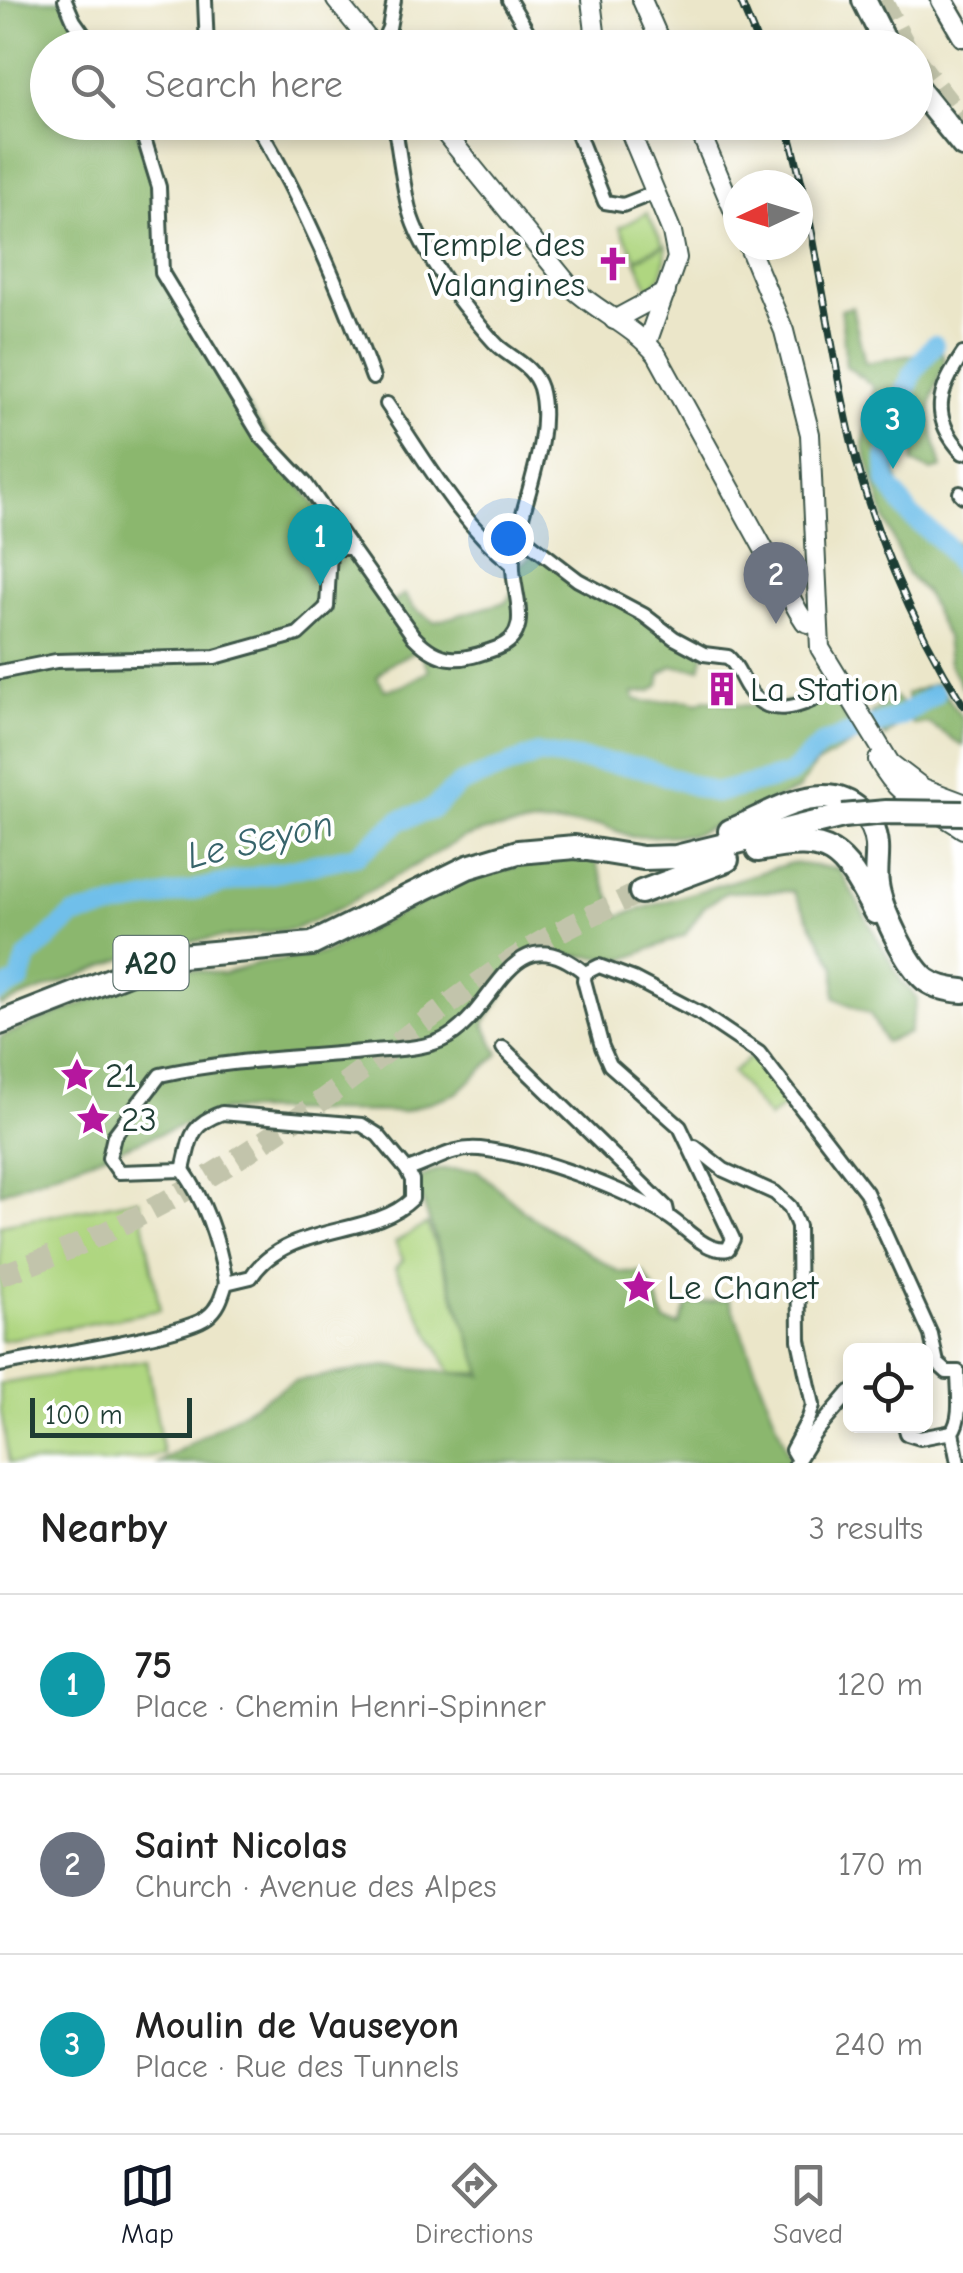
<!DOCTYPE html>
<html lang="en">
<head>
<meta charset="utf-8">
<style>
	body { margin:0; font-family:"Comic Neue",sans-serif; background:#f6f6f6; color:#222 }
	.controls { position:absolute; right:30px; bottom:30px; display:grid; overflow:hidden; border-radius:15px; box-shadow:0 5px 15px #0003 }
	.controls button { width:90px; height:90px; display:grid; place-items:center; padding:0; border:0; border-bottom:2px solid #e0e0e0; background:#fff; color:#222; font:50px sans-serif }
	.compass { position:absolute; left:723px; top:170px; width:90px; height:90px; border-radius:50%; background:#fff; box-shadow:0 5px 15px #0003; rotate:266deg }
	.scale { position:absolute; left:30px; bottom:25px; width:162px; box-sizing:border-box; padding-left:10px; border:5px solid #1f3d34; border-top:0; font-size:28px; line-height:35px; white-space:nowrap; color:#1f3d34; -webkit-text-stroke:8px #fff; paint-order:stroke }
	.you { position:absolute; left:508px; top:538px; width:35px; height:35px; margin:-25px; border:8px solid #fff; border-radius:50%; background:#1a73e8; box-shadow:0 0 0 15px #1a73e833 }
	.badge { display:grid; place-items:center; width:65px; height:65px; border-radius:50%; background:#111827; color:#fff; font-size:32px; font-weight:700 }
	.pin { position:absolute; translate:-50% -82px; filter:drop-shadow(0 2px 5px #0008) }
	.pin::after { content:''; position:absolute; top:52px; width:35px; height:30px; background:inherit; clip-path:polygon(0 0,100% 0,50% 100%) }
	.list { margin:0; padding:0; list-style:none }
	h2 { display:flex; justify-content:space-between; align-items:center; height:130px; margin:0; padding:0 40px; font-size:42px }
	h2 small { font-size:32px; font-weight:400; color:#767676 }
	.list li { display:grid; grid-template-columns:65px 1fr auto; gap:30px; align-items:center; box-sizing:border-box; height:180px; padding:0 40px; border-top:2px solid #e0e0e0 }
	.list b { display:block; font-size:38px; white-space:nowrap }
	.list p { margin:0; font-size:32px; white-space:nowrap; color:#767676 }
	.list em { font-size:32px; font-style:normal; color:#767676 }
	.icon { flex:none; width:55px; height:55px; fill:none; stroke:currentColor; stroke-width:2; stroke-linecap:round; stroke-linejoin:round }
	.map { position:relative; flex:none; width:963px; height:1463px; overflow:hidden }
	.search { position:absolute; background:#fff; box-shadow:0 5px 15px #0003; left:30px; right:30px; top:30px; height:110px; display:flex; align-items:center; gap:25px; box-sizing:border-box; padding:0 35px; border-radius:55px; color:#767676; font-size:38px }
	.sheet { height:670px; background:#fff }
	nav { display:flex; justify-content:space-around; align-items:center; box-sizing:border-box; height:140px; border-top:2px solid #e0e0e0; background:#fff; font-size:28px; color:#767676 }
	nav a { display:grid; justify-items:center; gap:5px }
	nav .on { color:#111827 }
	.map>svg:first-child { display:block }
	.green { fill:#afd680; stroke:#678a5a; stroke-width:2.5 }
	.forest { fill:#8bb76e; stroke:#557a51; stroke-width:2.5; fill-rule:evenodd }
	.lines { fill:none; stroke-linecap:round; stroke-linejoin:round }
	.river { stroke:#6fbfea; stroke-width:20 }
	.motorway-tunnel { stroke:#c2c4ab; stroke-width:22; stroke-dasharray:22 11; stroke-linecap:butt }
	.minor-casing { stroke:#3e564a; stroke-width:18 }
	.secondary-casing { stroke:#3e564a; stroke-width:22 }
	.primary-casing { stroke:#3e564a; stroke-width:25 }
	.motorway-casing { stroke:#3e564a; stroke-width:28 }
	.minor { stroke:#fff; stroke-width:12 }
	.secondary { stroke:#fff; stroke-width:18 }
	.primary { stroke:#fff; stroke-width:20 }
	.motorway { stroke:#fff; stroke-width:22 }
	.rail-casing { stroke:#1f3d34; stroke-width:8 }
	.rail { stroke:#fff; stroke-width:4; stroke-dasharray:11; stroke-linecap:butt }
	.motorway-bridge-casing { stroke:#3e564a; stroke-width:28; stroke-linecap:butt }
	.motorway-bridge { stroke:#fff; stroke-width:22 }
	.labels { text-anchor:middle; dominant-baseline:central; stroke-width:8; stroke-linejoin:round; paint-order:stroke }
	.shield { fill:#fff; stroke:#627771; stroke-width:2.5 }
	.shield-label { font-size:32px; font-weight:bold; fill:#1f3d34 }
	.poi-label { font-size:35px; fill:#1f3d34; stroke:#fff; text-anchor:start }
	.water-label { font-size:38px; font-style:italic; fill:#37646b; stroke:#fff }
</style>
</head>
<body>
<div class="map">
<svg width="963" height="1463" viewBox="0 0 963 1463">
	<rect width="100%" height="100%" fill="#fff"/>
	<filter id="ink" filterUnits="userSpaceOnUse"><feTurbulence type="fractalNoise" baseFrequency=".01" numOctaves="2"/><feDisplacementMap in="SourceGraphic" scale="20" xChannelSelector="R" yChannelSelector="G"/><feConvolveMatrix kernelMatrix="1 2 1 2 8 2 1 2 1" color-interpolation-filters="sRGB"/></filter>
	<filter id="wash" filterUnits="userSpaceOnUse"><feTurbulence type="fractalNoise" baseFrequency=".0048" numOctaves="4" result="noise"/><feDisplacementMap in="SourceGraphic" scale="40" xChannelSelector="R" yChannelSelector="G"/><feGaussianBlur stdDeviation="2.25" result="paint"/><feColorMatrix in="noise" values="0 0 0 0 0 0 0 0 0 0 0 0 0 0 0 0 0 1.4 0 .05"/><feComposite in="paint" operator="in"/></filter>
	<g filter="url(#wash)">
		<rect width="100%" height="100%" fill="#ebe6c9"/>
		<g class="green">
			<path d="M647,213L663,244L636,258L620,227Z"/>
			<path d="M666,245C666,265 663,276 650,291L636,260Z"/>
			<path d="M752,1056L788,1102L769,1118L732,1072Z"/>
			<path d="M139,1199L160,1310L0,1341V1225Z"/>
			<path d="M427,1224L483,1373H451L395,1268L403,1260L395,1242Z"/>
			<path d="M147,1360L163,1454L108,1463H9L0,1406V1384Z"/>
		</g>
		<g class="forest">
			<path d="M0,0H64L92,47L48,48V122L134,123L150,166L160,215V275L283,460L388,607L404,594L414,608L434,622L506,602L519,582L518,566L535,553L704,654L700,669L672,666L661,674L659,685L651,691L633,693L635,699C657,707 676,695 698,703L705,699C757,712 780,704 831,691L858,740L815,765L798,790L692,835L632,837L602,825L536,824L486,831L463,838L340,908L295,929L159,945L0,1006ZM419,650L429,671L402,686L385,690L377,677L389,664Z"/>
			<path d="M852,307L865,363L941,350L945,363C923,411 930,419 942,468L931,471L912,462L915,452L902,448C890,479 901,501 925,521C937,532 944,540 960,543L963,539V689L949,663L946,637L925,592L907,574L885,519L863,444L873,402V386L846,366L841,310Z"/>
			<path d="M938,683L963,720V746L928,723L914,725L907,717L885,737L871,713L895,697L902,705L908,701L906,694Z"/>
			<path d="M550,858L595,860L618,916L791,863L839,869L902,982L917,998L909,1033L885,1042L870,1014L835,998V966L793,891L727,892L704,907L685,935L626,959L531,953L484,1023L499,1054L457,1093L402,1112L224,1110L0,1193V1037L159,973L184,968L223,974L258,963L324,953L469,878Z"/>
			<path d="M439,1169L477,1170L530,1216L619,1272H643L654,1289L665,1322L679,1325L688,1305L729,1299L792,1463H158L294,1381L385,1366L483,1376L415,1180Z"/>
		</g>
		<g class="lines">
			<g class="river">
				<path d="M934,345L914,371L905,392L901,421L886,458L887,482L910,515L945,544L963,570"/>
				<path d="M0,991L20,981L27,958L73,916L357,855L400,820L431,810L460,784L538,754L640,767L715,793L789,775L822,744L901,716L935,694"/>
			</g>
		</g>
	</g>
	<g filter="url(#ink)">
		<g class="lines">
			<g class="motorway-tunnel">
				<path d="M881,0L906,48"/>
				<path d="M916,61L963,122"/>
				<path d="M0,1275C108,1239 208,1182 300,1116C372,1065 440,1007 514,959C554,932 598,912 641,892"/>
			</g>
			<g class="minor-casing">
				<g id="minor">
					<path d="M65,0L74,21L93,48"/>
					<path d="M205,0L207,48"/>
					<path d="M509,0L537,48"/>
					<path d="M380,48L389,28L394,0"/>
					<path d="M139,122L159,187L162,273L260,435L305,483L414,637C442,666 462,661 497,648C537,633 510,590 513,560C519,507 554,439 540,388C533,366 514,360 498,346C489,337 481,327 473,317C450,290 415,240 408,205C402,178 399,150 394,122"/>
					<path d="M255,122C304,203 340,289 373,378"/>
					<path d="M573,122L605,202L623,205L656,192"/>
					<path d="M963,354C938,391 929,417 963,453"/>
					<path d="M387,404C425,459 459,522 512,564"/>
					<path d="M960,493L963,496"/>
					<path d="M518,534L578,580L644,615L674,638L704,654L728,657C738,666 741,679 749,690C773,725 811,700 841,687"/>
					<path d="M0,672L56,661L215,657L298,634L327,607L330,551L335,548H349"/>
					<path d="M503,1048L666,1207L668,1216"/>
					<path d="M695,1147L724,1170L775,1193L790,1207L798,1226L799,1340L813,1405L809,1418L792,1450L798,1460"/>
					<path d="M183,1170C191,1138 189,1125 222,1113L362,1125L378,1135L407,1170C432,1163 452,1146 480,1149C534,1155 623,1188 669,1217C686,1228 706,1253 728,1249L733,1239L680,1127L610,1065L602,1047L584,980L585,973L599,966L634,979L701,1014L759,1053L866,1192L931,1335L937,1363L947,1372H958"/>
					<path d="M226,1283C219,1242 207,1204 183,1170L119,1172L109,1158L114,1136L160,1075C231,1059 302,1058 374,1051C397,1049 421,1049 442,1040C497,1015 509,910 585,973"/>
					<path d="M0,1365C37,1357 186,1335 207,1317C219,1308 222,1296 226,1283L251,1277C287,1222 373,1238 412,1199V1180L407,1170"/>
					<path d="M958,1372C958,1391 963,1417 952,1432L958,1463"/>
					<path d="M905,1426L907,1434L920,1438L952,1432"/>
					<path d="M796,1463L814,1434L850,1392"/>
				</g>
			</g>
			<g class="secondary-casing">
				<g id="secondary">
					<path d="M336,0L375,48"/>
					<path d="M591,0L597,48"/>
					<path d="M642,0L663,48"/>
					<path d="M436,122L568,284C595,311 633,325 657,355L798,611L805,622L816,625"/>
					<path d="M626,122L672,232L677,258L647,343"/>
					<path d="M696,122L738,221"/>
					<path d="M748,245L784,331L810,434L820,648L890,763L923,788L963,803"/>
					<path d="M614,320L666,292"/>
					<path d="M878,760C904,806 924,801 963,829"/>
				</g>
			</g>
			<g class="primary-casing">
				<path id="primary" d="M942,0L963,36"/>
			</g>
			<g class="motorway-casing">
				<g id="motorway">
					<path d="M864,0L888,48"/>
					<path d="M916,87L963,145"/>
					<path d="M730,831C760,819 792,797 825,797C851,797 875,818 877,845C878,858 875,871 877,884C880,908 907,965 926,980C937,988 950,990 963,991"/>
					<path d="M758,850C831,835 842,849 875,912"/>
					<path d="M641,892L727,860"/>
					<path d="M0,1023L169,957L312,944L468,867L518,852L575,847L643,858L676,857L843,816"/>
				</g>
			</g>
			<use href="#minor" class="minor"/>
			<use href="#secondary" class="secondary"/>
			<use href="#primary" class="primary"/>
			<use href="#motorway" class="motorway"/>
			<g class="rail-casing">
				<g id="rail">
					<path d="M740,0L760,48"/>
					<path d="M786,122C815,223 826,328 849,430C870,526 911,622 963,705"/>
				</g>
			</g>
			<use href="#rail" class="rail"/>
			<g class="motorway-bridge-casing">
				<path id="motorway-bridge" d="M843,816L886,812L963,813"/>
			</g>
			<use href="#motorway-bridge" class="motorway-bridge"/>
		</g>
	</g>
	<defs>
		<g id="church-bare" transform="scale(2.7)"><path d="M-1.2-6h2.4v3.5h3.3v2.4h-3.3V6h-2.4V-.1h-3.3v-2.4h3.3Z" fill="#b5179e" stroke="#fff" stroke-width="2.5" paint-order="stroke"/></g>
		<g id="building-bare" transform="scale(2.7)"><path d="M-4-6H4V6H1V3H-1V6H-4ZM-2.5-4.3h1.7v1.8h-1.7ZM.8-4.3h1.7v1.8H.8ZM-2.5-1h1.7V.8h-1.7ZM.8-1h1.7V.8H.8Z" fill="#b5179e" stroke="#fff" stroke-width="2.5" paint-order="stroke"/></g>
		<g id="sight-bare" transform="scale(2.7)"><path d="M0-6L1.8-2.2L6-1.7L2.9 1.2L3.7 5.4L0 3.3L-3.7 5.4L-2.9 1.2L-6-1.7L-1.8-2.2Z" fill="#b5179e" stroke="#fff" stroke-width="2.5" paint-order="stroke"/></g>
	</defs>
	<g fill-rule="evenodd">
		<use href="#church-bare" x="613" y="264"/>
		<use href="#building-bare" x="722" y="689"/>
		<use href="#sight-bare" x="77" y="1075"/>
		<use href="#sight-bare" x="93" y="1119"/>
		<use href="#sight-bare" x="639" y="1287"/>
	</g>
	<g class="labels">
		<rect class="shield" x="113.5" y="936" width="75" height="54" rx="8"/>
		<g class="shield-label">
			<text x="151" y="963">A20</text>
		</g>
		<g class="poi-label">
			<text x="585" y="244" text-anchor="end">Temple des<tspan x="585" dy="40">Valangines</tspan></text>
			<text x="750" y="689">La Station</text>
			<text x="105" y="1075">21</text>
			<text x="121" y="1119">23</text>
			<text x="667" y="1287">Le Chanet</text>
		</g>
		<g class="water-label">
			<text transform="translate(260 840) rotate(-13)">Le Seyon</text>
		</g>
	</g>
</svg>
<div class="controls">
<button><svg class="icon" aria-label="locate" viewBox="0 0 24 24"><circle cx="12" cy="12" r="6"/><path d="M12 2v4M12 18v4M2 12h4M18 12h4"/></svg></button>
</div>
<svg class="compass" viewBox="-18 -18 36 36"><path d="M0-13l5 13h-10z" fill="#e53935"/><path d="M0 13l5-13h-10z" fill="#767676"/></svg>
<div class="scale">100 m</div>
<div class="you"></div>
<div class="pin badge" style="left:320px;top:586px;background:#0f9aa8">1</div>
<div class="pin badge" style="left:776px;top:624px;background:#6b7280">2</div>
<div class="pin badge" style="left:893px;top:469px;background:#0f9aa8">3</div>
<div class="search"><svg class="icon" aria-label="search" viewBox="0 0 24 24"><circle cx="10" cy="10" r="6"/><path d="M15 15l6 6"/></svg>Search here</div>
</div>
<section class="sheet">
<h2>Nearby<small>3 results</small></h2>
<ul class="list">
<li><span class="badge" style="background:#0f9aa8">1</span><div><b>75</b><p>Place · Chemin Henri-Spinner</p></div><em>120 m</em></li>
<li><span class="badge" style="background:#6b7280">2</span><div><b>Saint Nicolas</b><p>Church · Avenue des Alpes</p></div><em>170 m</em></li>
<li><span class="badge" style="background:#0f9aa8">3</span><div><b>Moulin de Vauseyon</b><p>Place · Rue des Tunnels</p></div><em>240 m</em></li>
</ul>
</section>
<nav>
<a class="on"><svg class="icon" aria-label="map" viewBox="0 0 24 24"><path d="M3 6l6-2 6 2 6-2v14l-6 2-6-2-6 2zM9 4v14M15 6v14"/></svg>Map</a>
<a><svg class="icon" aria-label="directions" viewBox="0 0 24 24"><path d="M12 3l9 9-9 9-9-9zM9 14v-3h6M13 9l2 2-2 2"/></svg>Directions</a>
<a><svg class="icon" aria-label="saved" viewBox="0 0 24 24"><path d="M7 4h10v16l-5-4-5 4z"/></svg>Saved</a>
</nav>
</body>
</html>
